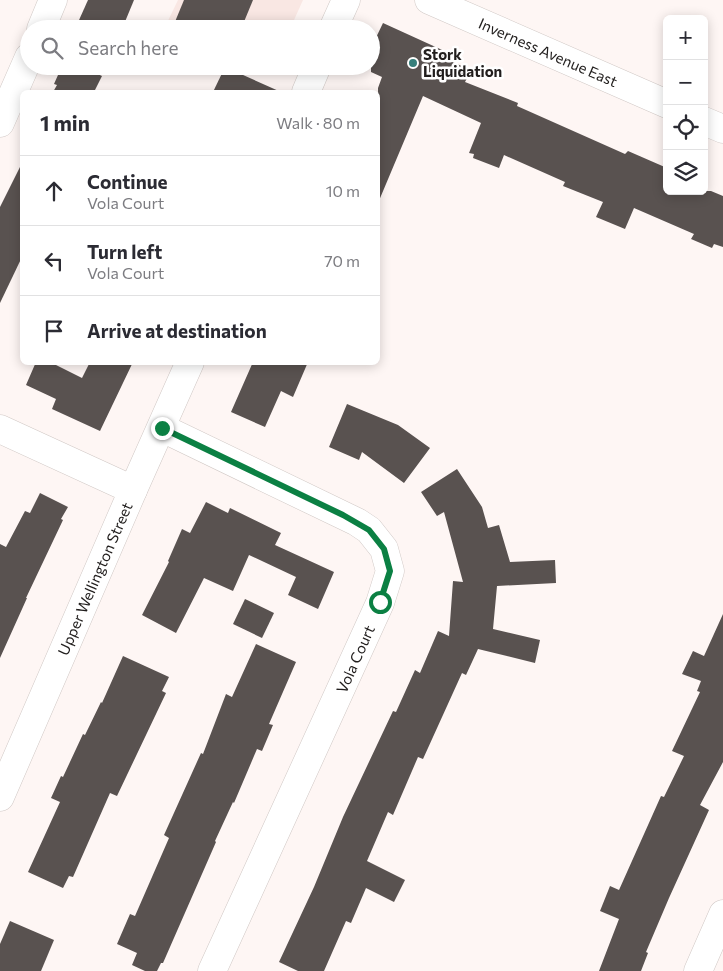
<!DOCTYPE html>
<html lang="en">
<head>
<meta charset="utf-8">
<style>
	body { margin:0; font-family:Commissioner,sans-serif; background:#f2f2f3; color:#2b2b33 }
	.controls { position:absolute; right:15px; top:15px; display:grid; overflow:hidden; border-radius:8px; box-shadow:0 2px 12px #0003 }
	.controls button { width:45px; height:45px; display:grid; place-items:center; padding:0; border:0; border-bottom:1px solid #e1e1e2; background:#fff; color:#2b2b33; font:25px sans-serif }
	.stop { position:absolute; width:15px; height:15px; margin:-11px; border:4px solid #0b8043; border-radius:50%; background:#fff }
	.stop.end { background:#0b8043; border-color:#fff; box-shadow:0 1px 5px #0008 }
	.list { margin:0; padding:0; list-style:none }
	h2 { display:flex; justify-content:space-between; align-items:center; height:65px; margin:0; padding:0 20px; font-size:21px }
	h2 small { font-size:16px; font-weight:400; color:#7c7c81 }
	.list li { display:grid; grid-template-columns:32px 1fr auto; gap:15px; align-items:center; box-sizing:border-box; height:70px; padding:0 20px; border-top:1px solid #e1e1e2 }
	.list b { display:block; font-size:19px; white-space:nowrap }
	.list p { margin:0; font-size:16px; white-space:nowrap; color:#7c7c81 }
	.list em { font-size:16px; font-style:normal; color:#7c7c81 }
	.icon { flex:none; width:28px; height:28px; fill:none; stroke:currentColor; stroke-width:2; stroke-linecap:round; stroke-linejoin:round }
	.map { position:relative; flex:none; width:723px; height:971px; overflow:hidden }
	.search { position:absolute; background:#fff; box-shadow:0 2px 12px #0003; left:20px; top:20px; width:360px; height:55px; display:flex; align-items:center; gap:12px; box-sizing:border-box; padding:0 18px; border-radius:28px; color:#7c7c81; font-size:19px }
	.panel { position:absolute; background:#fff; box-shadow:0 2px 12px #0003; left:20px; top:90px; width:360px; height:275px; border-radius:8px }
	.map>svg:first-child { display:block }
	.built { fill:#f9e7e3 }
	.building { fill:#595250 }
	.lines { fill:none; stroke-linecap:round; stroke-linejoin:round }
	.minor-casing { stroke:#d0c8c5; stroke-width:29 }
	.major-casing { stroke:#d0c8c5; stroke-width:29 }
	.minor { stroke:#fff; stroke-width:28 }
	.major { stroke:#fff; stroke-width:28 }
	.route { stroke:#0b8043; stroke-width:6 }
	.poi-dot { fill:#367f7b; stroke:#fff; stroke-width:2 }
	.labels { text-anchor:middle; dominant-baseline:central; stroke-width:5; stroke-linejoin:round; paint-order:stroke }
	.street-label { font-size:15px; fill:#211e1d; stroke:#fff }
	.poi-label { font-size:15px; font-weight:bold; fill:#211e1d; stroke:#fff; text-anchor:start }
</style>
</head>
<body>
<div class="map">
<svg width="723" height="971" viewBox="0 0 723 971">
	<rect width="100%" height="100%" fill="#fef6f4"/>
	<path class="built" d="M178,0H303L290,29H164Z"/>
	<g class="building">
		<path d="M88,0H134L122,29H75Z"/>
		<path d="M184,0H253L241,29H172Z"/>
		<path d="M383,23L451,54L448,60L471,70L465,82L518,103L517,106L625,154L628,151L667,168V191H711L723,196V247L714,244L712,248L691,239L694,234L634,208L625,229L596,217L603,202L563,186L565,182L504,155L499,168L473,158L474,154L469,153L481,123L423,96L378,203V88L382,77L371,72V48Z"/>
		<path d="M62,66H80L102,76L94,92H53L57,85L54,84Z"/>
		<path d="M225,67L281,92H213Z"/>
		<path d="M22,163V257L0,303V207Z"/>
		<path d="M36,362H50L82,378L90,362H133L100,431L52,409L56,399L26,385Z"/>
		<path d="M253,362H308L293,397L281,391L265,427L231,412Z"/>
		<path d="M347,404L398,425L430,448L404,483L362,452L359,460L329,447Z"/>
		<path d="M457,469L482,507L488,528L499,525L510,562L555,560L556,583L497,586L493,629L540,640L535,663L478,649L466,675L462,673L423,759L418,757L393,815L388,812L367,861L405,880L394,902L366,888L351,923L346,921L324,971H298L279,962L314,887L343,817L393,711L396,712L415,670L420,673L438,631L449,636L453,581L463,582L444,512L437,516L421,492Z"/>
		<path d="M40,493L68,507L61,519L63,520L26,598H27L0,658V544L6,547L25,511L30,513Z"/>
		<path d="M206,502L228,513L230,508L281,533L275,545L334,572L318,609L288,595L296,577L249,555L233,591L204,578L176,633L142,615L169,562L168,561L182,529L190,533Z"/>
		<path d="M245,599L274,613L262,638L233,624Z"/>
		<path d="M723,614V762L700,805L709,810L669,898L646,952L648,953L641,971H599L619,919L600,911L610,886L619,890L661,796L664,797L684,756L672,751L700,692L697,691L701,681L682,674L693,651L704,656Z"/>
		<path d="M256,644L296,662L269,724L273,725L262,751L257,749L234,803L233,802L215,841L216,842L163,963H161L157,971H145L132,965L137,953L117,944L130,914L135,916L169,838L164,835L201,753L203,754L226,694L232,697Z"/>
		<path d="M123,656L169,677L162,691L166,693L117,796L110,793L73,877L69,876L63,888L28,872L60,802L51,798L61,776L63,777L83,734L85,735L101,702L102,703Z"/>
		<path d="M10,921L54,940L41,971H0V944Z"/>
	</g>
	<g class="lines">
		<g class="minor-casing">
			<g id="minor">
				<path id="s1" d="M429,0L667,104"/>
				<path d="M41,29L53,0"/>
				<path d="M704,121L723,129"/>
				<path d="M0,123L29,57"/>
				<path d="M162,428L357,522L369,530L384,549L390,571L380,603L212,971"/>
				<path d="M0,429L133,490"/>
				<path d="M698,971L723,914"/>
			</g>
		</g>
		<g class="major-casing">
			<g id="major">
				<path d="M333,29L346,0"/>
				<path d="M306,92L317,66"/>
				<path id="s2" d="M0,797L133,490L190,362"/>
			</g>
		</g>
		<use href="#minor" class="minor"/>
		<use href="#major" class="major"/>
	</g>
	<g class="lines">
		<path class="route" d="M162,428L343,515L369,530L384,549L390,571L380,602"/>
	</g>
	<circle class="poi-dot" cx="413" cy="63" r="5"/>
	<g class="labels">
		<g class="street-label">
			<text stroke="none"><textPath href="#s1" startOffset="130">Inverness Avenue East</textPath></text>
			<text stroke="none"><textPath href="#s2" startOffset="238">Upper Wellington Street</textPath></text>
			<text transform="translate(355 659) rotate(-66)">Vola Court</text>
		</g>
		<g class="poi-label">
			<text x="423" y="54">Stork<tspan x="423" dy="17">Liquidation</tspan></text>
		</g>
	</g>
</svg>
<div class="controls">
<button>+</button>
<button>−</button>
<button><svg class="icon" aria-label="locate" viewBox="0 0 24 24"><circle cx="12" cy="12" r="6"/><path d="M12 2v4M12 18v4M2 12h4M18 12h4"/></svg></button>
<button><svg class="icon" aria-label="layers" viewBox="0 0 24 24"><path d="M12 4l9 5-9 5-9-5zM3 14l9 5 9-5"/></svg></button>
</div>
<div class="stop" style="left:380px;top:602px"></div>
<div class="stop end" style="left:162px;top:428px"></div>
<div class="search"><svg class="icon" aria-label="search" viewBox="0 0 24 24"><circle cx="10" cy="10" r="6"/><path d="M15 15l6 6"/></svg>Search here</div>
<section class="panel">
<h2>1 min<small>Walk · 80 m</small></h2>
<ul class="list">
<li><svg class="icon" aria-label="ahead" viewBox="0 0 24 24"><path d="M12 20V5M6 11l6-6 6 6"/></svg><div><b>Continue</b><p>Vola Court</p></div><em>10 m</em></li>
<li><svg class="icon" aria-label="left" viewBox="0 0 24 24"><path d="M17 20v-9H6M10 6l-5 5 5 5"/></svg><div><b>Turn left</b><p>Vola Court</p></div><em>70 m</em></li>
<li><svg class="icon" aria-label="arrive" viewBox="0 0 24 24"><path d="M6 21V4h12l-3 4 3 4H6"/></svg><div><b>Arrive at destination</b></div></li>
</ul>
</section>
</div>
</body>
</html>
